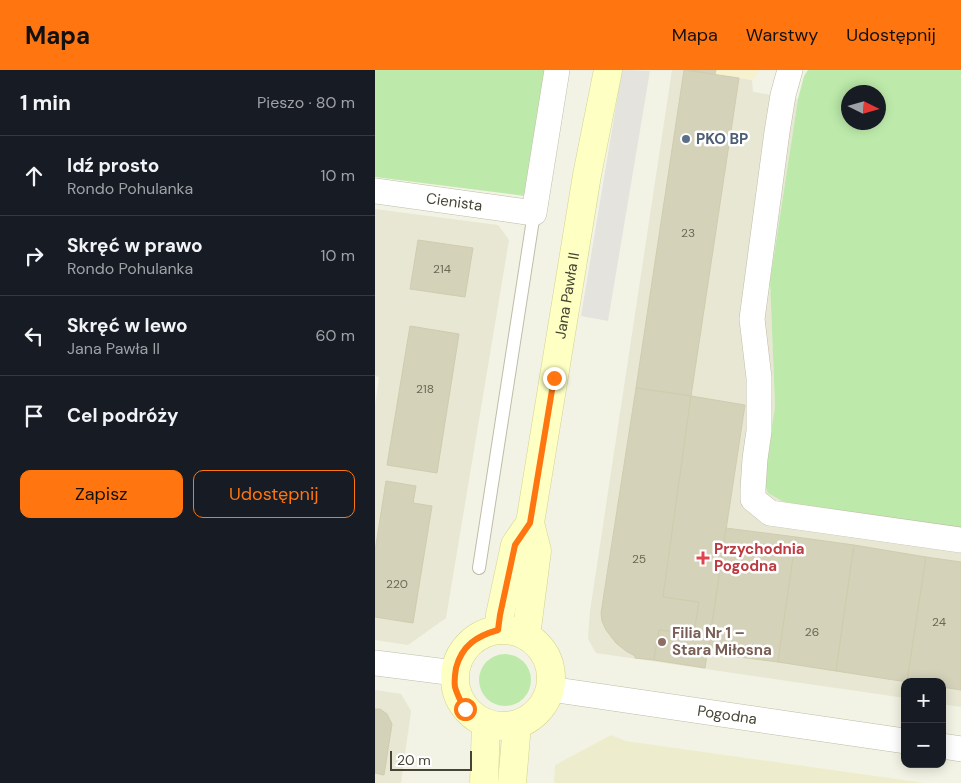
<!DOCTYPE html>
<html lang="pl">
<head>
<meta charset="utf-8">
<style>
	body { margin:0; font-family:"DM Sans",sans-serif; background:#20242c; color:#f1f3f6 }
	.controls { position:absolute; right:15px; bottom:15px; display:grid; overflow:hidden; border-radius:10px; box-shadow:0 2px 12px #0003 }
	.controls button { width:45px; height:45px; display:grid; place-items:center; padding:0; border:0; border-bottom:1px solid #363941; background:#171b24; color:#f1f3f6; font:25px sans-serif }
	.compass { position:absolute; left:466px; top:15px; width:45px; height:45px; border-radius:50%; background:#171b24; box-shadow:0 2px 12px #0003; rotate:95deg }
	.scale { position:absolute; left:15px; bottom:12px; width:82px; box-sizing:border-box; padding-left:5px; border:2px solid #464434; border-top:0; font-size:14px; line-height:18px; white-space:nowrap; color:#464434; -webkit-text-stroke:4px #fff; paint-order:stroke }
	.stop { position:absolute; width:15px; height:15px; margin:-11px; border:4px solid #ff7510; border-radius:50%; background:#fff }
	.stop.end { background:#ff7510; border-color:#fff; box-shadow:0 1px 5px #0008 }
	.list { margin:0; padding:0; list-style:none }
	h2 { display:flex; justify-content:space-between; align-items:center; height:65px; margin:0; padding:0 20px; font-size:21px }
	h2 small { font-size:16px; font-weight:400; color:#9ea1a6 }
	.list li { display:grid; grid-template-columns:32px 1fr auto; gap:15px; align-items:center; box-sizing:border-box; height:80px; padding:0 20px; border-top:1px solid #363941 }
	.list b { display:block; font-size:19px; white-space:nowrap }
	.list p { margin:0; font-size:16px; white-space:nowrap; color:#9ea1a6 }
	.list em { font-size:16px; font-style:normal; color:#9ea1a6 }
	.actions { display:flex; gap:10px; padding:15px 20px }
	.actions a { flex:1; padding:11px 0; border:1px solid #ff7510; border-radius:10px; text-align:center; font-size:18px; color:#ff7510 }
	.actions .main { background:#ff7510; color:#111 }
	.icon { flex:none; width:28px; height:28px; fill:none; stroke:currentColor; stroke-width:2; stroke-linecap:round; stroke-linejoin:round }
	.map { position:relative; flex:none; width:586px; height:713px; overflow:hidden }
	header { display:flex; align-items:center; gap:30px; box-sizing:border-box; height:70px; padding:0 25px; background:#ff7510; color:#111 }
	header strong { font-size:24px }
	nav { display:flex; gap:28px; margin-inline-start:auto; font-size:18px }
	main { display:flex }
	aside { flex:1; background:#171b24 }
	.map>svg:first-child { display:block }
	.residential { fill:#e7e7d3 }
	.commercial { fill:#f6f1cf }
	.education { fill:#ededce }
	.green { fill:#bdeaab; fill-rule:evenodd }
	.parking { fill:#e4e3dd }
	.building { fill:#d5d2ba; stroke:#d0ccad }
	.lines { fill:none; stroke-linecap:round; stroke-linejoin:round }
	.lane-casing { stroke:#bfbda7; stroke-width:14 }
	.street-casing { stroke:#bfbda7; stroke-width:26 }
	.secondary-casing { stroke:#d2d290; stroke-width:29 }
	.lane { stroke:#fff; stroke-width:12 }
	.street { stroke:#fff; stroke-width:25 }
	.secondary { stroke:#fdffc3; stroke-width:28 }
	.route { stroke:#ff7510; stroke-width:6 }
	.service-dot { fill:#5c6f8a; stroke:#fff; stroke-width:2 }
	.health-dot { fill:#e0444e; stroke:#fff; stroke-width:2 }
	.education-dot { fill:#8d6e63; stroke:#fff; stroke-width:2 }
	.labels { text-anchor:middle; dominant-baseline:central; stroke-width:5; stroke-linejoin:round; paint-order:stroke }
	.number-label { font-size:12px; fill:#6a6856 }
	.service-label { font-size:15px; font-weight:bold; fill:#4e5e75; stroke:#fff; text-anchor:start }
	.street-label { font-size:15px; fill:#464434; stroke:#fff }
	.health-label { font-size:15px; font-weight:bold; fill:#be3a42; stroke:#fff; text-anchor:start }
	.education-label { font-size:15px; font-weight:bold; fill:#785e54; stroke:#fff; text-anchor:start }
</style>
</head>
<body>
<header>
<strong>Mapa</strong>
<nav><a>Mapa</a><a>Warstwy</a><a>Udostępnij</a></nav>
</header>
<main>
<aside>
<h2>1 min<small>Pieszo · 80 m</small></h2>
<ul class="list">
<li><svg class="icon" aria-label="ahead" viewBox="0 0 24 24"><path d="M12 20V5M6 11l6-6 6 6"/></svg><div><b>Idź prosto</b><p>Rondo Pohulanka</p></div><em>10 m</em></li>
<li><svg class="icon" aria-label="right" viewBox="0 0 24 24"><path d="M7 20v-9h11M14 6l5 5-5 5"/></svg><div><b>Skręć w prawo</b><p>Rondo Pohulanka</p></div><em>10 m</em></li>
<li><svg class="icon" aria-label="left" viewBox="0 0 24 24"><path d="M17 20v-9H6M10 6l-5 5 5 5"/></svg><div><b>Skręć w lewo</b><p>Jana Pawła II</p></div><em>60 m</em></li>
<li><svg class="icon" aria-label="arrive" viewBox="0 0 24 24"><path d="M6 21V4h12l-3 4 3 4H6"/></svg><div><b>Cel podróży</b></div></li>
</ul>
<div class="actions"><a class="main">Zapisz</a><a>Udostępnij</a></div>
</aside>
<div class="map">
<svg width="586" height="713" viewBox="0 0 586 713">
	<rect width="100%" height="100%" fill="#f3f3e5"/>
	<g class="residential">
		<path d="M297,0H312L377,10L378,22L423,29L395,211L400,337L391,393L586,459V637L567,634V612H530V628L221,583L213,569L215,541Z"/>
		<path d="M0,139L123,155L134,170L71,548L33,575L0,570V335L4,307L0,306Z"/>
		<path d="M0,620L26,624L36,641L26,713H0Z"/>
	</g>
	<path class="commercial" d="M311,0H385L377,10Z"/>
	<path class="education" d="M236,665L251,671L550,713H179L180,695Z"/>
	<g class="green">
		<path d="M0,0H170L150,126L0,107Z"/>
		<path d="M433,0H586V459L409,432L393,423L388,410L400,337L395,211L423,29L429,6ZM473,22H503V52H473Z"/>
		<circle cx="130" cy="610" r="26"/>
	</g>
	<path class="parking" d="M247,0L275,1L233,251L206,246Z"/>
	<g class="building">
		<path d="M309,0L364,8L316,326L261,318Z"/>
		<path d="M312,0H341L340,4Z"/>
		<path d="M43,170L98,178L90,227L35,219Z"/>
		<path d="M35,256L84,264L62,403L12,395Z"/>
		<path d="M261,318L316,326L288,527L324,532L319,564L284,560L279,590L260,588V586L251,581L241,573L231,560L227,551L226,543Z"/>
		<path d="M316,326L370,335L330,598L279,590L284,560L319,564L324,532L288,527Z"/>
		<path d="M11,411L41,416L38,433L57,436L38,553L0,547V481Z"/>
		<path d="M351,458L421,467L403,592L333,583Z"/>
		<path d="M421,467L479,475L461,601L403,592Z"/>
		<path d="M479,475L551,487L532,612L461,601Z"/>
		<path d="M551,487L586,492V620L567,617V612H532Z"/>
		<path d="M0,639H5L12,644L17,654L9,705L0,703Z"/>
	</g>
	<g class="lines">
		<g class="lane-casing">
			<path id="lane" d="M104,498L159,143"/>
		</g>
		<g class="street-casing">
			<g id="street">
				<path d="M415,0L408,25L402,62L377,249L384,308V361L380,389L378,419V429L395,443L586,470"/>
				<path id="s1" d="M0,121L159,143L182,0"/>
				<path d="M0,593L80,603"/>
				<path id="s2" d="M175,619L530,671"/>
				<path d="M567,676L586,679"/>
			</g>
		</g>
		<g class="secondary-casing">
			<g id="secondary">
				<path d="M123,560L125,545L140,475L155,453"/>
				<circle cx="128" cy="608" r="48"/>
				<path id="s3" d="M151,566L162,481L155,453L212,105L233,0"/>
				<path d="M109,713L111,654"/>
				<path d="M137,713L142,655"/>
			</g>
		</g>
		<use href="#lane" class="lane"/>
		<use href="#street" class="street"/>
		<use href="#secondary" class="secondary"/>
	</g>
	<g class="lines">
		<path class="route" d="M90,639C86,632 82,625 80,617C79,611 80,604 81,598C87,575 102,566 123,560L125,545L140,475L155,453L179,308"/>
	</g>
	<circle class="service-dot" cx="311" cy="69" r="5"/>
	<path class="health-dot" d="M325.5 480.5h5v5h5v5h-5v5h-5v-5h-5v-5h5z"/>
	<circle class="education-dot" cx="287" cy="572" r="5"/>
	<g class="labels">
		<g class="number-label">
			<text x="313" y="163">23</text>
			<text x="67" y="199">214</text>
			<text x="50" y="319">218</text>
			<text x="264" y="489">25</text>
			<text x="22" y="514">220</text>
			<text x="564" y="552">24</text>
			<text x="437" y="562">26</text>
		</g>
		<g class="service-label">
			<text x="321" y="69">PKO BP</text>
		</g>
		<g class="street-label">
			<text stroke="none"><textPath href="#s1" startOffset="80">Cienista</textPath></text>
			<text stroke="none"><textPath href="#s3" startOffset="345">Jana Pawła II</textPath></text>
			<text stroke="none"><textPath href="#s2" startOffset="179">Pogodna</textPath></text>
		</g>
		<g class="health-label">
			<text x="339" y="479">Przychodnia<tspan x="339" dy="17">Pogodna</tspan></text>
		</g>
		<g class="education-label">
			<text x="297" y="563">Filia Nr 1 –<tspan x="297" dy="17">Stara Miłosna</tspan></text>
		</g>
	</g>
</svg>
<div class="controls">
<button>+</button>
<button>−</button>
</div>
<svg class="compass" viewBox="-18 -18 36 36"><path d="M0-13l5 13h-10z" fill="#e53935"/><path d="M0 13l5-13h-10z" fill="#9ea1a6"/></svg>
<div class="scale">20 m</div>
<div class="stop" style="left:90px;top:639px"></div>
<div class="stop end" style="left:179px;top:308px"></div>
</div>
</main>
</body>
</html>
